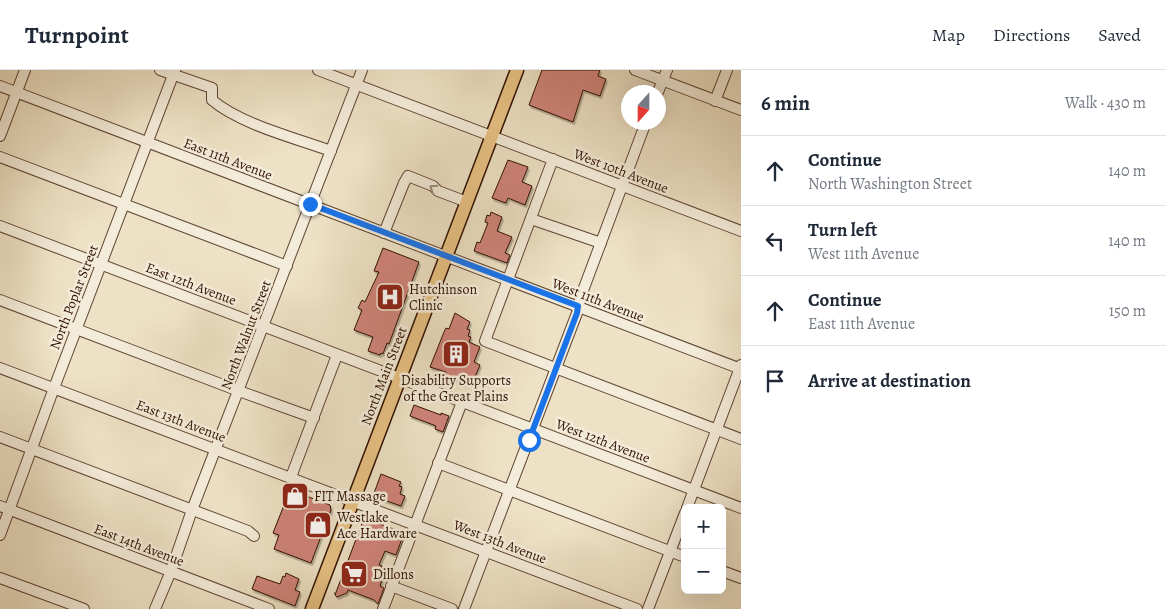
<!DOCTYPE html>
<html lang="en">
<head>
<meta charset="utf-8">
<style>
	body { margin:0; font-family:Alegreya,serif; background:#f6f6f7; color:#1f2937 }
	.controls { position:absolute; right:15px; bottom:15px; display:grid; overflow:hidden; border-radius:8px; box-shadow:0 5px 20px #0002 }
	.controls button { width:45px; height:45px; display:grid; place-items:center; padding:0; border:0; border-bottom:1px solid #e0e1e3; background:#fff; color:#1f2937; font:25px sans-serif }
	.compass { position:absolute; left:621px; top:15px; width:45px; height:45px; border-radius:50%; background:#fff; box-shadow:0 5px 20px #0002; rotate:201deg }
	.stop { position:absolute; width:15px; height:15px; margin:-11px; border:4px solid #1a73e8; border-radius:50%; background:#fff }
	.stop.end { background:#1a73e8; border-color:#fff; box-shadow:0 1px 5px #0008 }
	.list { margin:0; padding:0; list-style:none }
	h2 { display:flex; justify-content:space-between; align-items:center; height:65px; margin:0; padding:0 20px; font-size:21px }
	h2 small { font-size:16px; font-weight:400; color:#747a83 }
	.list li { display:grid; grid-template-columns:32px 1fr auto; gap:15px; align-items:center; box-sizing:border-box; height:70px; padding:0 20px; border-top:1px solid #e0e1e3 }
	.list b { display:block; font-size:19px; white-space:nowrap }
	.list p { margin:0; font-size:16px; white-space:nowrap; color:#747a83 }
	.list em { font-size:16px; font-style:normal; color:#747a83 }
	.icon { flex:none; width:28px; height:28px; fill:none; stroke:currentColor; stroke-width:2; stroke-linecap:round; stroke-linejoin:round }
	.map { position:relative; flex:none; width:741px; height:539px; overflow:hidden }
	header { display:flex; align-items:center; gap:30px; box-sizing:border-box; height:70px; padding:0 25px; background:#fff; border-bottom:1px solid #e0e1e3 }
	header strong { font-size:24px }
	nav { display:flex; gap:28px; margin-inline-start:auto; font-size:18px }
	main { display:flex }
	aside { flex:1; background:#fff }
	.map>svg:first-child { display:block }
	.building { fill:#cf837a; stroke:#2f1000; filter:url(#shadow) }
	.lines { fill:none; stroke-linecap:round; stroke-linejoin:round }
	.minor-casing { stroke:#5f4432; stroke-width:12 }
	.major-casing { stroke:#2f1000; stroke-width:15 }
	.path { stroke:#2f1000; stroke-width:1; stroke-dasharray:1 2.5; stroke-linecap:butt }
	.minor { stroke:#f4ecda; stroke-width:10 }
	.major { stroke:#e7c183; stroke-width:12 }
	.oneway { stroke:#9b8978 }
	.route { stroke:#1a73e8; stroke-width:6 }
	.labels { text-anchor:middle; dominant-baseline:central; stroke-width:5; stroke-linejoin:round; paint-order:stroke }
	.street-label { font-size:14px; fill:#2f1000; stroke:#f4ecda }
	.poi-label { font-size:14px; fill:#2f1000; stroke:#f4ecda; text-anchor:start }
</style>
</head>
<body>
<header>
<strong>Turnpoint</strong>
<nav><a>Map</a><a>Directions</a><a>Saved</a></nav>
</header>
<main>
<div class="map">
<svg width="741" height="539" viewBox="0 0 741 539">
	<defs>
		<filter id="shadow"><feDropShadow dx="1.5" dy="2.5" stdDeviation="0" flood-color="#0004"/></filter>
	</defs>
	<rect width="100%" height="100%" fill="#eee2c6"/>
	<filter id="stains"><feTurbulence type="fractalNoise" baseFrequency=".004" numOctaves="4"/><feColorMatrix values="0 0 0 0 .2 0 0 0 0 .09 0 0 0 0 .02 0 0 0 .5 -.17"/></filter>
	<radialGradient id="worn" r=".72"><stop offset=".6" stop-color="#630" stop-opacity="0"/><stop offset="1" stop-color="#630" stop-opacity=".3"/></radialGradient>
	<g class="building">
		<path d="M542,0H600L598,6L606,9L600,26L583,20L573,52L529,35Z"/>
		<path d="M508,90L528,97L522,112L532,116L525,135L508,128L506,133L492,128Z"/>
		<path d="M491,142L502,147L497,161L512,167L505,183L510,185L507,193L474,181L477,172L480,173L488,153L485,152L487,145L490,146Z"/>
		<path d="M383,178L419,192L389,274L387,273L383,284L381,283L380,285L368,281L373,267L354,260L362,240L358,238L362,230L365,232L379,202L374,201Z"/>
		<path d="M455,243L470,252L467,259L470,260L468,266L471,267L469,272L480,277L474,292L480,295L472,314L466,312L465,314L444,307L446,302L430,297L444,262L446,258L449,259Z"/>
		<path d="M414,335L441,345V343L449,346L443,362L435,359L436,356L410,346Z"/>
		<path d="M381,404L401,412L399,416L402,417L400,424L405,426L401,436L373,426Z"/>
		<path d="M290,420L330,435L331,440L311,493L274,479L279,465L273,463Z"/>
		<path d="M364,448L404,463L396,485L385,481L379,495L382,496L379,506L383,507L380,516L384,518L378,534L374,530L348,520L347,523L337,527L335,525Z"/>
		<path d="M286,503L299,509L295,520L300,522L295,536L252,519L257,506L280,514L283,506L285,507Z"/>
	</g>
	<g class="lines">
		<g class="minor-casing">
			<g id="minor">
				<path d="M160,0L212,18V30C240,54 295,68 331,81"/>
				<path d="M318,0L741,161"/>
				<path d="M635,0L741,40"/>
				<path d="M0,16L741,299"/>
				<path d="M658,22L667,0"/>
				<path d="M715,31L727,0"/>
				<path d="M0,66L25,0"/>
				<path d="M0,87L287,196"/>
				<path d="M553,89L485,271L741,369"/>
				<path d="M531,149L601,173"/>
				<path d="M0,156L741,438"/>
				<path d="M384,163L404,113L408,106L433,116L438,121L467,132"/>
				<path d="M0,230L239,321L314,348"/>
				<path d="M0,298L637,539"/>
				<path d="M0,367L248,461L254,466"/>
				<path d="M438,393L685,487"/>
				<path d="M291,407L337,285"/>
				<path d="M0,436L269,539"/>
				<path d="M687,438L741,295"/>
				<path d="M0,465L54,318L175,0"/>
				<path d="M722,501L741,508"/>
				<path d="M0,508L84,539"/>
				<path d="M391,516L452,539"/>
				<path d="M155,539L171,501L192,440L362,0"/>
				<path d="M383,539L462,332"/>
				<path d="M464,539L556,298L577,243L581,226L646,52"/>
				<path d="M648,539L685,443"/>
			</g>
		</g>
		<g class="major-casing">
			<path id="major" d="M312,539L517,0"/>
		</g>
		<path class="path" d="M334,523H335"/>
		<use href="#minor" class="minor"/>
		<use href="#major" class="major"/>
	</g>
	<defs><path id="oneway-chevron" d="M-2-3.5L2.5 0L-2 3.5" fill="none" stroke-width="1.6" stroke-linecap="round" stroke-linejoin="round" transform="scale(1.25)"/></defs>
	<use class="oneway" href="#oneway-chevron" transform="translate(433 118) rotate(-147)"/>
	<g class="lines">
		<path class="route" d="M310,134L578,236L577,243L529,370"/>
	</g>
	<defs>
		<g id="hospital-square" transform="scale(1.4375)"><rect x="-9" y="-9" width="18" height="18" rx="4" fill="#8f2418" stroke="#f4ecda"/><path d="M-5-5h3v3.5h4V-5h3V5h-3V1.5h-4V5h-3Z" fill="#fff"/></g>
		<g id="building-square" transform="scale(1.4375)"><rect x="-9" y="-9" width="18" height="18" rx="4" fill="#8f2418" stroke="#f4ecda"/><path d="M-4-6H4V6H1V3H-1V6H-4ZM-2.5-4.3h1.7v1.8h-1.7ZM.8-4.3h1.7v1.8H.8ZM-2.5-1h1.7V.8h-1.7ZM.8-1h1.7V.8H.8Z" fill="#fff"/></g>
		<g id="shop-square" transform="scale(1.4375)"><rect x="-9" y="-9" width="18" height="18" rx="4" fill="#8f2418" stroke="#f4ecda"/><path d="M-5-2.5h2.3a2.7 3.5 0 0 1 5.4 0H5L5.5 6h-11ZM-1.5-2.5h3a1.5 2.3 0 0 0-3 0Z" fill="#fff"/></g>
		<g id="supermarket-square" transform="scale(1.4375)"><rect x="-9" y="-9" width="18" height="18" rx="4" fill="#8f2418" stroke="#f4ecda"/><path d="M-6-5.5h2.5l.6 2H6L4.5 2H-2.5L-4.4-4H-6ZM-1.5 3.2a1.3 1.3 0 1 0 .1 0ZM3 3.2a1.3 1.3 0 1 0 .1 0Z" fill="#fff"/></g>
	</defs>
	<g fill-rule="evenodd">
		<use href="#hospital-square" x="390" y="227"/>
		<use href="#building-square" x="456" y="284"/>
		<use href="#shop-square" x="295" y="426"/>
		<use href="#shop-square" x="318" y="455"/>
		<use href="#supermarket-square" x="354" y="504"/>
	</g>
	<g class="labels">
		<g class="street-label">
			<text transform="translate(228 89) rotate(21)">East 11th Avenue</text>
			<text transform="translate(621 101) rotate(21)">West 10th Avenue</text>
			<text transform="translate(191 214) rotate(21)">East 12th Avenue</text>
			<text transform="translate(74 227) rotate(-69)">North Poplar Street</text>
			<text transform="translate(598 230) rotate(21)">West 11th Avenue</text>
			<text transform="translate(246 265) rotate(-69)">North Walnut Street</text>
			<text transform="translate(384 306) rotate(-69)">North Main Street</text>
			<text transform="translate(181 351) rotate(21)">East 13th Avenue</text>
			<text transform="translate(603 371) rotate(21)">West 12th Avenue</text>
			<text transform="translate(500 472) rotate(21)">West 13th Avenue</text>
			<text transform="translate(139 475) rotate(21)">East 14th Avenue</text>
		</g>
		<g class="poi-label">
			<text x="409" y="219">Hutchinson<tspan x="409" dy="16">Clinic</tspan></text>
			<text x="456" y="310" text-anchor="middle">Disability Supports<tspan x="456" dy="16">of the Great Plains</tspan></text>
			<text x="314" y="426">FIT Massage</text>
			<text x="337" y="447">Westlake<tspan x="337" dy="16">Ace Hardware</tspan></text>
			<text x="373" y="504">Dillons</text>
		</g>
	</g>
	<rect width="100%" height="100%" filter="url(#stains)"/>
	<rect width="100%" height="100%" fill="url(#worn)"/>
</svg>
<div class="controls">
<button>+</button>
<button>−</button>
</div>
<svg class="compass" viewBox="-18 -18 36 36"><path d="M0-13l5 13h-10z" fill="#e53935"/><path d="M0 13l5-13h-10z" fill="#747a83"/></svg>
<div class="stop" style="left:529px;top:370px"></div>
<div class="stop end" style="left:310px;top:134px"></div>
</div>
<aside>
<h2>6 min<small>Walk · 430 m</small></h2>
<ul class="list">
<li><svg class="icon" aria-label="ahead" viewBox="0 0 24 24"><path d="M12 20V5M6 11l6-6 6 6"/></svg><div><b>Continue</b><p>North Washington Street</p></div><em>140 m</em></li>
<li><svg class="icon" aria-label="left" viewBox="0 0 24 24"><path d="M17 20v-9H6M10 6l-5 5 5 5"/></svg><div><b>Turn left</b><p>West 11th Avenue</p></div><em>140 m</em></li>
<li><svg class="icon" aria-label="ahead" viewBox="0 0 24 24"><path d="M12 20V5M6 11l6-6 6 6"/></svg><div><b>Continue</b><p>East 11th Avenue</p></div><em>150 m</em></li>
<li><svg class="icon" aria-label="arrive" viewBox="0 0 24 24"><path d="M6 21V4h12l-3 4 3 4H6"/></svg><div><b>Arrive at destination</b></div></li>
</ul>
</aside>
</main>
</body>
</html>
